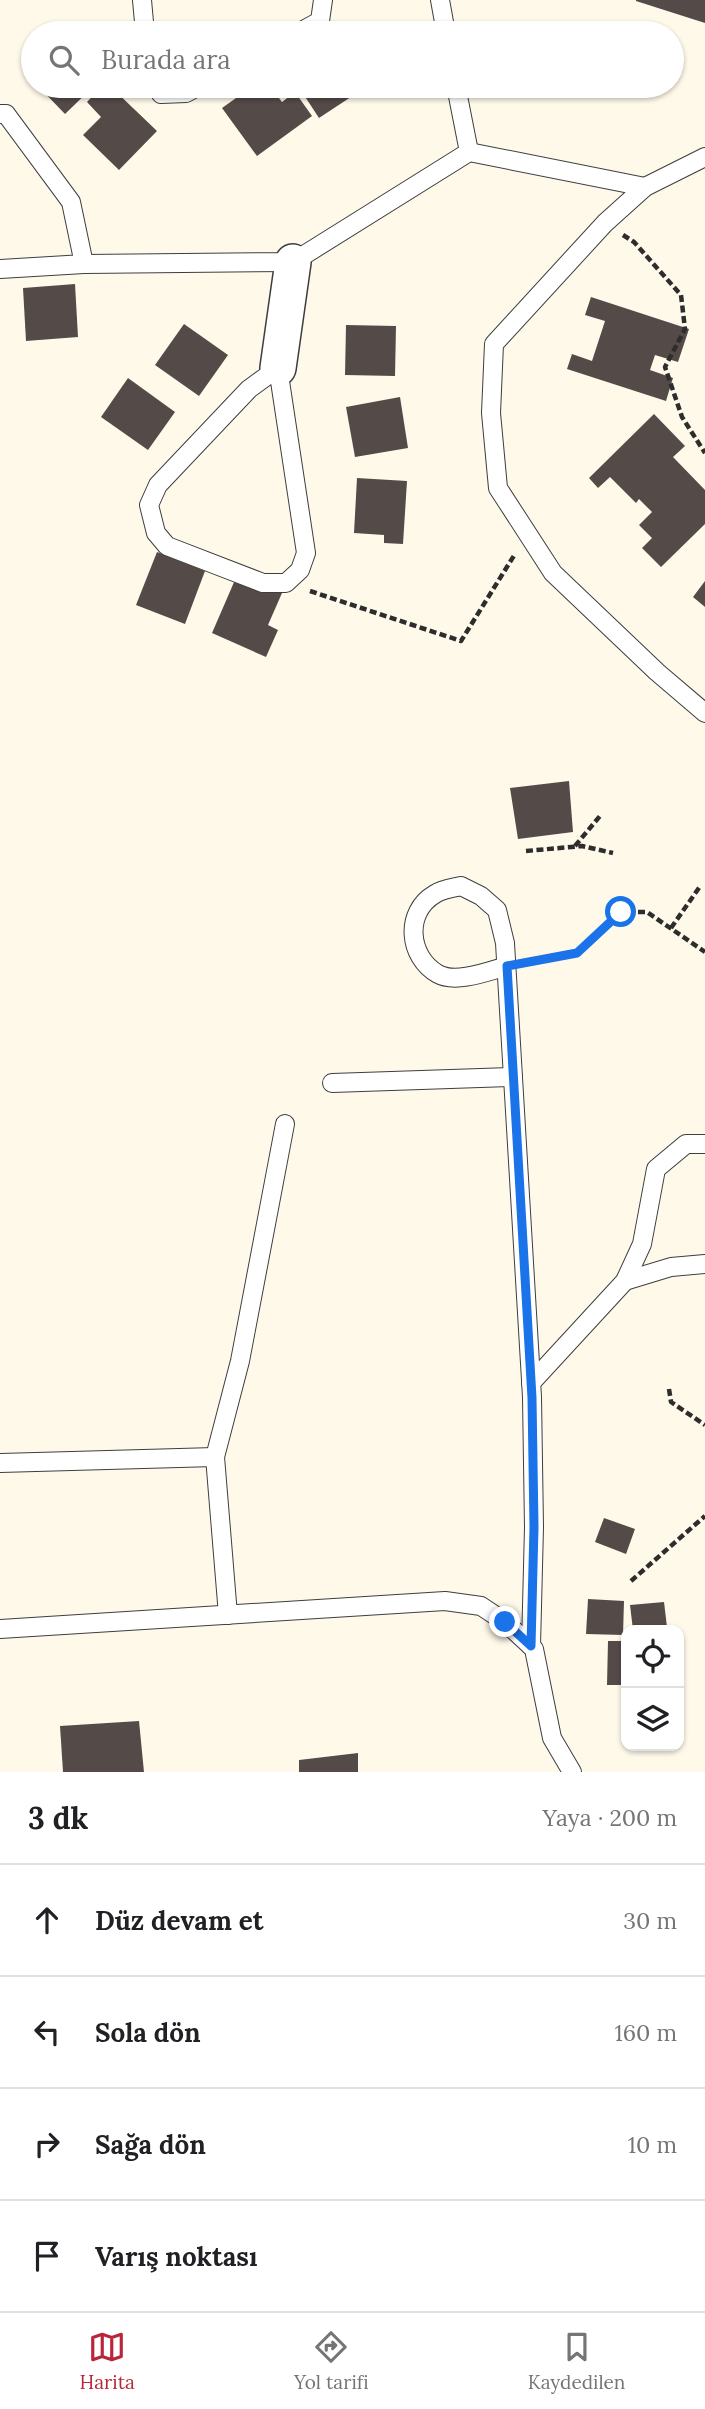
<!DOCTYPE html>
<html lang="tr">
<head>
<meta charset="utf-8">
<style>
	body { margin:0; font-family:Lora,serif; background:#f2f2f2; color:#202124 }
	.controls { position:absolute; right:21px; bottom:21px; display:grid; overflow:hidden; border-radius:14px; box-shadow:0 2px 5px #0004 }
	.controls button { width:63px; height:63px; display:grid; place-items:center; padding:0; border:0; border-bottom:2px solid #e0e0e0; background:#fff; color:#202124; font:35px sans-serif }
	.stop { position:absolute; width:21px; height:21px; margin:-16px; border:5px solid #1a73e8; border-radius:50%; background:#fff }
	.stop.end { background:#1a73e8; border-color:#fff; box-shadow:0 2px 7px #0008 }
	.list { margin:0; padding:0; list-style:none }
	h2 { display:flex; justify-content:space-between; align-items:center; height:91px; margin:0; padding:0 28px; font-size:30px }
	h2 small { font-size:23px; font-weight:400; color:#757577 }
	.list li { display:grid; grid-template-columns:46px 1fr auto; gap:21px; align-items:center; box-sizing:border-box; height:112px; padding:0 28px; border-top:2px solid #e0e0e0 }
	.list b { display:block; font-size:26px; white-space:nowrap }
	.list em { font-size:23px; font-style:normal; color:#757577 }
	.icon { flex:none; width:38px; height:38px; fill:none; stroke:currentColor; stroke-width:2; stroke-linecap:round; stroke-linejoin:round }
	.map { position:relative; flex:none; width:705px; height:1772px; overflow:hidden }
	.search { position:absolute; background:#fff; box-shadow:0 2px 5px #0004; left:21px; right:21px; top:21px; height:77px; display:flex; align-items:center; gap:18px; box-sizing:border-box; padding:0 24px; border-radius:38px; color:#757577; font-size:26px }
	.sheet { height:539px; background:#fff }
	nav { display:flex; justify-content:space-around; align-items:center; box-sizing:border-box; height:98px; border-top:2px solid #e0e0e0; background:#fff; font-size:19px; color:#757577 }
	nav a { display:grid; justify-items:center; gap:4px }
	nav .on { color:#b9263a }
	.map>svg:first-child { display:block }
	.building { fill:#544b48 }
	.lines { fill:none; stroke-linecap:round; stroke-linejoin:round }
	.lane-casing { stroke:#3e3e3e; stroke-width:20 }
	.street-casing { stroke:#3e3e3e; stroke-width:38 }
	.path { stroke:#2d2d2d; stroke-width:4.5; stroke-dasharray:7 3.5; stroke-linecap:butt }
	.lane { stroke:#fff; stroke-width:18 }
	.street { stroke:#fff; stroke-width:35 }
	.route { stroke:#1a73e8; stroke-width:9 }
</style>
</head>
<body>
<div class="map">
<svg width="705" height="1772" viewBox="0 0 705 1772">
	<rect width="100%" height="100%" fill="#fff9ea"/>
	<g class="building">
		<path d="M705,0V23L636,1V0Z"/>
		<path d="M38,86H94L65,114Z"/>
		<path d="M102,86H110L157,131L119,170L83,135L101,117L87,102Z"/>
		<path d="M253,86H270L282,102L295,92L312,116L257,156L222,108Z"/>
		<path d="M298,86H361L363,89L319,118Z"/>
		<path d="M75,284L78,337L26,341L23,288Z"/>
		<path d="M591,297L689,329L678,362L655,355L650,370L673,378L666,401L567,369L572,354L592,361L605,321L585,315Z"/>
		<path d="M184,324L228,355L199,396L155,365Z"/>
		<path d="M346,325L396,326L395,376L345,375Z"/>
		<path d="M128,378L175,412L148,450L101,417Z"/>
		<path d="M400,397L408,448L355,457L346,407Z"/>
		<path d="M654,414L685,446L673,457L705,490V524L661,567L642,548L652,538L639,525L652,512L639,499L636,503L610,477L598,488L589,478Z"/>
		<path d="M357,478L407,481L403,544L384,543V535L354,533Z"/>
		<path d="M157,552L205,571L185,624L136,605Z"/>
		<path d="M238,573L282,593L268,625L278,630L266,657L212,633Z"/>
		<path d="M705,581V607L693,597Z"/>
		<path d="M569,781L573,832L518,839L510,788Z"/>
		<path d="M604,1518L635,1529L626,1554L595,1542Z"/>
		<path d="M588,1599L624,1601L623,1635L586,1634Z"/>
		<path d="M664,1602L667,1627L633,1630L630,1605Z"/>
		<path d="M608,1641H626V1685H607Z"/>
		<path d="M139,1721L144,1772H63L60,1726Z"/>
		<path d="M358,1753V1772H299V1760Z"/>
	</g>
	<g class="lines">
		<g class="lane-casing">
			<g id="lane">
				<path d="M142,0L145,33"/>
				<path d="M440,0L446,33"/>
				<path d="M298,33L320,21L323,0"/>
				<path d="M156,86L161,94L186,93L199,86"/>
				<path d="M456,86L469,152"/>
				<path d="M0,114H6L71,202L84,264L0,269"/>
				<path d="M705,157L645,187L605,223L494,344L491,413L498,488L553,573L657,672L705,713"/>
				<path d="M84,264L293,262L469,152L645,187"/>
				<path d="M278,368L306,553L300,570L286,583H263L167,546L156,533L149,505L158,485L249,389Z"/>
				<path d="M507,966C489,971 456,984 438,974C408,957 404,912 435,894C442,889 453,888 461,886L481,896L497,910L505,943L532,1397L534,1527L531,1646"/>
				<path d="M332,1083L513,1077"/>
				<path d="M625,1281L671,1267L705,1264"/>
				<path d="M531,1383L625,1281L642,1244L656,1169L686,1144H705"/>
				<path d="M0,1463L215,1457"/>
				<path d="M228,1615L215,1457L240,1361L285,1124"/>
				<path d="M0,1629L445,1601L481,1606L505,1622L534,1649L552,1738L572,1772"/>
			</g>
		</g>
		<g class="street-casing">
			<path id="street" d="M278,368L293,262"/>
		</g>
		<g class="path">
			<path d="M623,235L634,242L681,295L685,329L665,367L682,417L705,453"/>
			<path d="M310,591L461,641L515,554"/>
			<path d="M575,846L600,816"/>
			<path d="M526,851L582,846L613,853"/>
			<path d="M671,928L701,885"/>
			<path d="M529,962L577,953L621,912H647L705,952"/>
			<path d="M669,1389L671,1402L705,1425"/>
			<path d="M631,1581L705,1516"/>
		</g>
		<use href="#lane" class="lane"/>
		<use href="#street" class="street"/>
	</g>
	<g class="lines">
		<path class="route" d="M505,1622L531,1646L534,1527L532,1398L507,966L577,953L621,912"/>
	</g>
</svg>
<div class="controls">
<button><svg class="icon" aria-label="locate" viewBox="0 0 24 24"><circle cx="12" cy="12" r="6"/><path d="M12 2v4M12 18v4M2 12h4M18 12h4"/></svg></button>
<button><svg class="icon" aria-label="layers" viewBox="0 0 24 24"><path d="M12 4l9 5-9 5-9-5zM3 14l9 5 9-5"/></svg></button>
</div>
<div class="stop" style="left:621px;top:912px"></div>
<div class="stop end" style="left:505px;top:1622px"></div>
<div class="search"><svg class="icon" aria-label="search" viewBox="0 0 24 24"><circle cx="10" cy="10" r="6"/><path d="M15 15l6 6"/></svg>Burada ara</div>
</div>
<section class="sheet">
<h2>3 dk<small>Yaya · 200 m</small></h2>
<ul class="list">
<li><svg class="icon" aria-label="ahead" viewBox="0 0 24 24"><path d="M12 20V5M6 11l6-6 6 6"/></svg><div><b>Düz devam et</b></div><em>30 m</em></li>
<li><svg class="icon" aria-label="left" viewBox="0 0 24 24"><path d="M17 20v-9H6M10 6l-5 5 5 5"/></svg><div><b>Sola dön</b></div><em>160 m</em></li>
<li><svg class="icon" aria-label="right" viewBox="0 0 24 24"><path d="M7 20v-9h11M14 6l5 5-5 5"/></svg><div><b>Sağa dön</b></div><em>10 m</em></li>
<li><svg class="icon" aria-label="arrive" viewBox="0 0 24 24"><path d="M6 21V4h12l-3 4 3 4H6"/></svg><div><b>Varış noktası</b></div></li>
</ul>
</section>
<nav>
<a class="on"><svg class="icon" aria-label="map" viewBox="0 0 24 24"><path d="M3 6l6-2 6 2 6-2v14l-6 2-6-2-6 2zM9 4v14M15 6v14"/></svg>Harita</a>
<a><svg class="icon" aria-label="directions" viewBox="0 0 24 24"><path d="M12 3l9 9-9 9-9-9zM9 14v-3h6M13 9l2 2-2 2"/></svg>Yol tarifi</a>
<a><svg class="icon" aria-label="saved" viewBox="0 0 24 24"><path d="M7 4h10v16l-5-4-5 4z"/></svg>Kaydedilen</a>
</nav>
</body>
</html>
